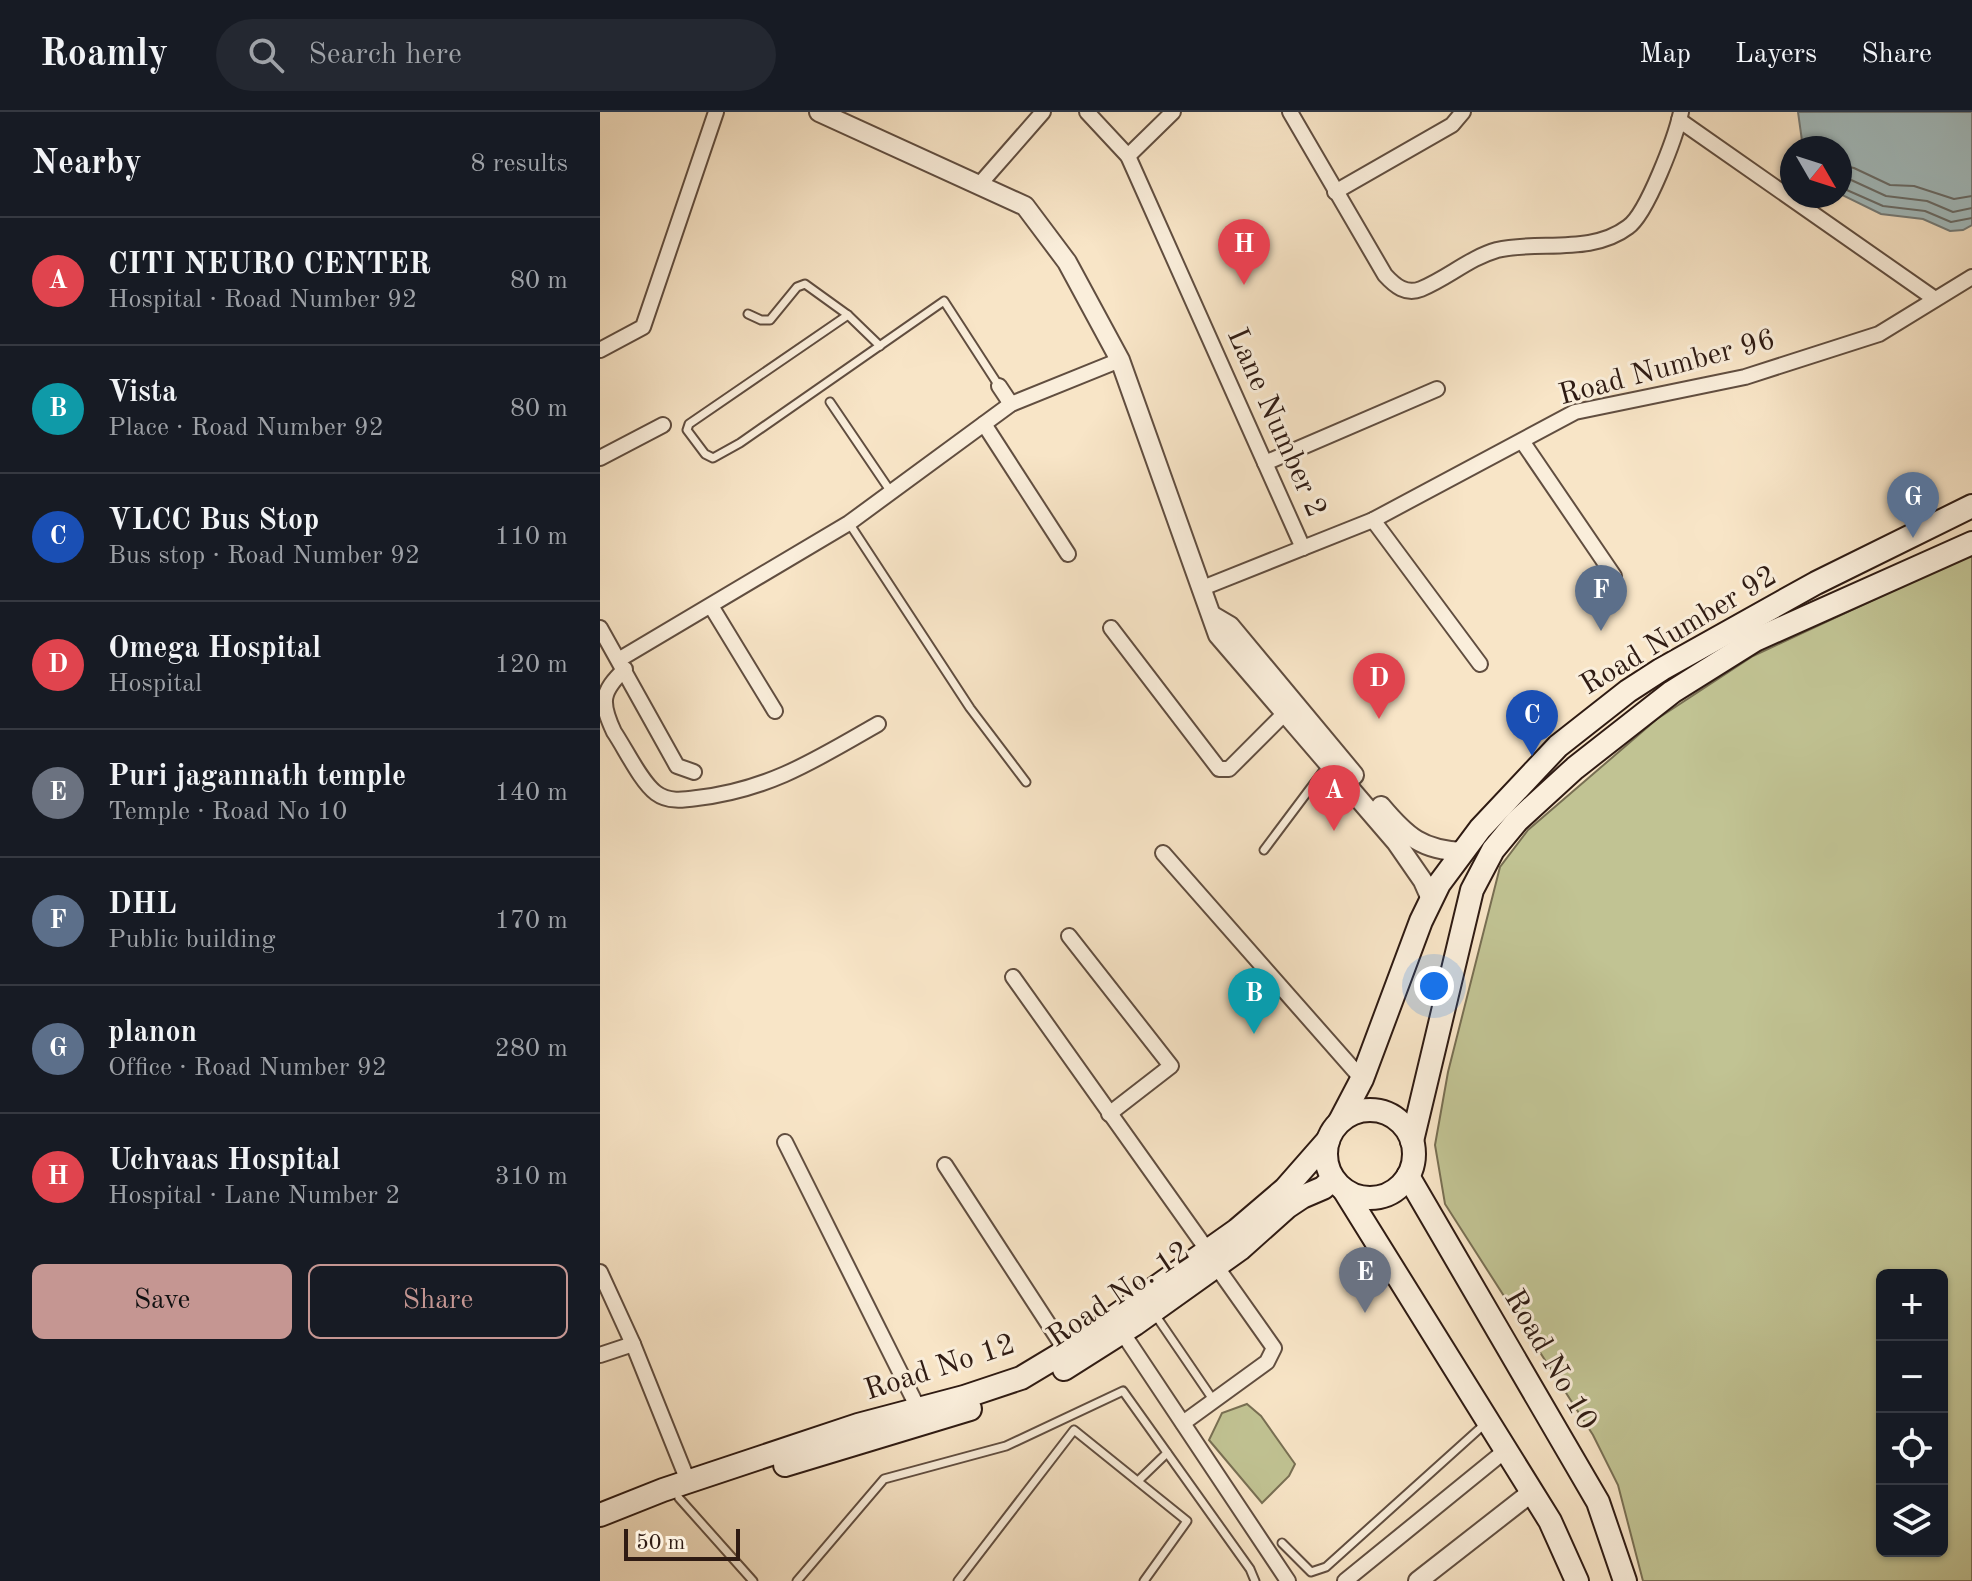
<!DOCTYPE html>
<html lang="en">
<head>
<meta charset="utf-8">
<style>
	body { margin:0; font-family:"Old Standard TT",serif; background:#242831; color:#f1f3f6 }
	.controls { position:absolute; right:24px; bottom:24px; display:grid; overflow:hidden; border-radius:12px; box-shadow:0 2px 6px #0004 }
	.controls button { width:72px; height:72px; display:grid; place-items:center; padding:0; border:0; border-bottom:2px solid #363941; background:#171b24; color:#f1f3f6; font:40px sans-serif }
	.compass { position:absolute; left:1180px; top:24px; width:72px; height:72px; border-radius:50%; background:#171b24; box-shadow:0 2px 6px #0004; rotate:129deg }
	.scale { position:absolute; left:24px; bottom:20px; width:116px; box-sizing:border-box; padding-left:8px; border:4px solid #2f1b13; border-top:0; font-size:22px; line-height:28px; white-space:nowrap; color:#2f1b13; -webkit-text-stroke:6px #faeedb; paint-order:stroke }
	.you { position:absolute; left:834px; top:874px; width:28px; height:28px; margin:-20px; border:6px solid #fff; border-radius:50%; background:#1a73e8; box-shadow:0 0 0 12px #1a73e833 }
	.badge { display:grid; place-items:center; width:52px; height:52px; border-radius:50%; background:#c59692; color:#fff; font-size:26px; font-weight:700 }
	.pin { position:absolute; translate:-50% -66px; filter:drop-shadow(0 2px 4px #0008) }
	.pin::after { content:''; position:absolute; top:42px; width:28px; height:24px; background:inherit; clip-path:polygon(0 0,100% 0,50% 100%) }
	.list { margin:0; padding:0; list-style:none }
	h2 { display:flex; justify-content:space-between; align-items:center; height:104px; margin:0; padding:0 32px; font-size:34px }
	h2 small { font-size:26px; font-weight:400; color:#9ea1a6 }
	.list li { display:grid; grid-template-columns:52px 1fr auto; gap:24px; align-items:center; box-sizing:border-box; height:128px; padding:0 32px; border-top:2px solid #363941 }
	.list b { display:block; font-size:30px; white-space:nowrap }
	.list p { margin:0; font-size:26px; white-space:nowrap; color:#9ea1a6 }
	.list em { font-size:26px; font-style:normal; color:#9ea1a6 }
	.actions { display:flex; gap:16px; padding:24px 32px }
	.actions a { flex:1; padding:18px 0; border:2px solid #c59692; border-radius:12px; text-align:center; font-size:28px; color:#c59692 }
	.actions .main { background:#c59692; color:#111 }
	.icon { flex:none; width:44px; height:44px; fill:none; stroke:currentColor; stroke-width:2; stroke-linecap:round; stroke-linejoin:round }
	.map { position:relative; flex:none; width:1372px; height:1469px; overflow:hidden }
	header { display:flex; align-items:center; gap:48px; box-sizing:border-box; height:112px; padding:0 40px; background:#171b24; border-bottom:2px solid #363941 }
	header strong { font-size:38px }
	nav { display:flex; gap:44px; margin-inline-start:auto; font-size:28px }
	.search { width:560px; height:72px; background:#242831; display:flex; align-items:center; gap:20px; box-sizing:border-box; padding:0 28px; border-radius:44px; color:#9ea1a6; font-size:30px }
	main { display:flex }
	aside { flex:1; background:#171b24 }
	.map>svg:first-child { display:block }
	.green { fill:#c1c393; stroke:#786f53; stroke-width:2; fill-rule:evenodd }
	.water { fill:#a2bcbf; stroke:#747c7a; stroke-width:2 }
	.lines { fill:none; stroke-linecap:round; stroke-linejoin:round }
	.shore { stroke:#686c69; stroke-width:2 }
	.service-casing { stroke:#614e40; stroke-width:11 }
	.minor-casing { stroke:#614e40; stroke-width:18 }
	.tertiary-casing { stroke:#614e40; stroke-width:22 }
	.secondary-casing { stroke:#2f1b13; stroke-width:26 }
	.service { stroke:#faeedb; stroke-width:7 }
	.minor { stroke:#faeedb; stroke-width:14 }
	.tertiary { stroke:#faeedb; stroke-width:18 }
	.secondary { stroke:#faeedb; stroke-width:22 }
	.labels { text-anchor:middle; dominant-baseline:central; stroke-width:6; stroke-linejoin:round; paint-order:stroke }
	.street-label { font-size:30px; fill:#2f1b13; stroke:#faeedb }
</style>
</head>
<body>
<header>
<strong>Roamly</strong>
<div class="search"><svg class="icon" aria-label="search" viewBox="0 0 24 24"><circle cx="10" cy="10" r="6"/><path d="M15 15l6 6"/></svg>Search here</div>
<nav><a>Map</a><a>Layers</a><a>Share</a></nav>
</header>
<main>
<aside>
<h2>Nearby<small>8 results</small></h2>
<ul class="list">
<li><span class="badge" style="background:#e0444e">A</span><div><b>CITI NEURO CENTER</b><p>Hospital · Road Number 92</p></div><em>80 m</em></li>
<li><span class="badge" style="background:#0f9aa8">B</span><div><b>Vista</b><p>Place · Road Number 92</p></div><em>80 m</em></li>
<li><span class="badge" style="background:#1a4fb4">C</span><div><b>VLCC Bus Stop</b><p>Bus stop · Road Number 92</p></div><em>110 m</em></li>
<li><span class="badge" style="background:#e0444e">D</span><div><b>Omega Hospital</b><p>Hospital</p></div><em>120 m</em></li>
<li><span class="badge" style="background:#6b7280">E</span><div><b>Puri jagannath temple</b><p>Temple · Road No 10</p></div><em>140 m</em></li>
<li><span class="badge" style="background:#5c6f8a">F</span><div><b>DHL</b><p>Public building</p></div><em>170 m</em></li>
<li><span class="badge" style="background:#5c6f8a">G</span><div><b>planon</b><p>Office · Road Number 92</p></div><em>280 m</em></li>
<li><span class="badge" style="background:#e0444e">H</span><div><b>Uchvaas Hospital</b><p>Hospital · Lane Number 2</p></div><em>310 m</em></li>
</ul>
<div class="actions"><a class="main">Save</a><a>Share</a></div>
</aside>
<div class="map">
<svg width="1372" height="1469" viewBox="0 0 1372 1469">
	<rect width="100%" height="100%" fill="#f8e5c7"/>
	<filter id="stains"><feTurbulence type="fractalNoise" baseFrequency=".0025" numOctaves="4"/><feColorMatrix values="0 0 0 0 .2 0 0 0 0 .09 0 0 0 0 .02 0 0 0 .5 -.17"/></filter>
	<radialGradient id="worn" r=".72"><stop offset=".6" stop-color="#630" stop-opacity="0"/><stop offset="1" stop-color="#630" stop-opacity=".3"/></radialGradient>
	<g class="green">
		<path d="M1372,442V1469H1043L1018,1373L993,1323L845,1092L835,1033L848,960L900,755L928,718L1057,607L1153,544ZM1282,1163H1342V1439H1282Z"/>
		<path d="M647,1292L661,1304L695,1352L689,1364L662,1391L609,1328L622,1301Z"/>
	</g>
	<path class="water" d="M1198,0H1372V113L1363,118L1350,119L1323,107L1281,102L1240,82V36H1203Z"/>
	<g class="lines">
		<g class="shore">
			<path d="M1240,53L1254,56L1290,73L1314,74L1354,87L1372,84"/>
			<path d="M1240,65L1249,67L1286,84L1327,89L1353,100L1372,96"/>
			<path d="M1240,75L1283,94L1325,99L1351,110L1372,106"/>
		</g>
		<g class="service-casing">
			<g id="service">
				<path d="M148,202L161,208H170L197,175L205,172L248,203L280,234"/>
				<path d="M248,203L89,312L87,318L105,342L113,346L140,331L344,189L399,274"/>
				<path d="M230,290L291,380"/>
				<path d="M249,411L370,596L426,670"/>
				<path d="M664,738L727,654"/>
				<path d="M554,1201L614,1289"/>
				<path d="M538,1369L567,1341"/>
				<path d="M79,1386L153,1469"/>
				<path d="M682,1431L711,1460L726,1455L887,1310"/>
				<path d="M197,1469L284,1367L406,1334L523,1279L650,1457L655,1469"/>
				<path d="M358,1469L474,1318L587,1409L544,1469"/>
			</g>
		</g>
		<g class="minor-casing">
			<g id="minor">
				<path d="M487,0L528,44L703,436"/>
				<path d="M690,0L785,163C795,174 806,183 821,177C848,166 869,146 897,138C939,128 991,143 1028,115C1047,102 1076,24 1081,0"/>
				<path d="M1079,8L1335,187"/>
				<path d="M528,44L573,0"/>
				<path d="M379,73L443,0"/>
				<path d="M735,80L852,13L863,0"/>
				<path d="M0,238L43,215L116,0"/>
				<path d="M399,274L411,292"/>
				<path d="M384,312L468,442"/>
				<path d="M922,329L1014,464"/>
				<path d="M0,346L63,313"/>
				<path d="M665,351L837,277"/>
				<path d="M773,408L880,552"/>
				<path d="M600,477L773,408L975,300L1145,265L1279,222L1372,165"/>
				<path d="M111,494L175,599"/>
				<path d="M0,516L77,654L94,660"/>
				<path d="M511,516L619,657H629L684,602"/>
				<path d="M20,547L249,411L411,292L520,248"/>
				<path d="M25,557C1,580 0,590 14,620C25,636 41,670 56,681C68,690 83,688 97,686C169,678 217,647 278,612"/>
				<path d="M563,741L762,967"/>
				<path d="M469,824L571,954L509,1002"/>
				<path d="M413,865L608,1139"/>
				<path d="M185,1030L318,1296"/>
				<path d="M345,1053L466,1239"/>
				<path d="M0,1160L33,1232L88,1369"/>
				<path d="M522,1220L688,1469"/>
				<path d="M0,1243L33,1232"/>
				<path d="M583,1311L667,1250L674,1236L616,1154"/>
				<path d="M745,1469L906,1338"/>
			</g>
		</g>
		<g class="tertiary-casing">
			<g id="tertiary">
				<path d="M219,0L425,94L467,150L520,248L618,523L796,730L823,769L831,787"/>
				<path d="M613,504L630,514L754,663"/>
				<path d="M781,694C807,725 822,738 863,740"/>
				<path d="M818,1469L932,1380"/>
			</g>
		</g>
		<g class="secondary-casing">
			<g id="secondary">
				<circle cx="770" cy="1042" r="44"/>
				<path d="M740,1009L762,967L821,809L839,772L880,717L958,634L1028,579L1062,557L1216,471L1372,394"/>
				<path d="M812,1029L872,778L893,738L917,709L975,656L1072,580L1155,528L1372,431"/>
				<path d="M808,1064L998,1390L1025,1469"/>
				<path d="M744,1078L950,1409L977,1469"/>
				<path d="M464,1257L535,1212L640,1137L687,1095L702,1085L723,1076L733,1067"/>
				<path d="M185,1353L370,1297"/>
				<path d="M0,1403L63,1378L258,1313L364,1285L421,1266L466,1239L637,1118L685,1077L728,1028"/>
			</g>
		</g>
		<use href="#service" class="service"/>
		<use href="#minor" class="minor"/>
		<use href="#tertiary" class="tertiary"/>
		<use href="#secondary" class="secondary"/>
	</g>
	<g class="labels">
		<g class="street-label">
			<text transform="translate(1067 256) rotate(-15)">Road Number 96</text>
			<text transform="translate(676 311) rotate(66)">Lane Number 2</text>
			<text transform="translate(1079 519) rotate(-31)">Road Number 92</text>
			<text transform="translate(519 1183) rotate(-34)">Road No. 12</text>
			<text transform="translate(950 1248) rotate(60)">Road No 10</text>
			<text transform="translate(340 1256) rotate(-18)">Road No 12</text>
		</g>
	</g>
	<rect width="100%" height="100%" filter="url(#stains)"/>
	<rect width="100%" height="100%" fill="url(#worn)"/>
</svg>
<div class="controls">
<button>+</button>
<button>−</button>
<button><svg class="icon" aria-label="locate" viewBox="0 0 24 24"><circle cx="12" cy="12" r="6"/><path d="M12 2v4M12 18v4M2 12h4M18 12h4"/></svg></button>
<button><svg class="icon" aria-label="layers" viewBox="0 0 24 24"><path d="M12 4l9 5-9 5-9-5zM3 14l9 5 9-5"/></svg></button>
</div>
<svg class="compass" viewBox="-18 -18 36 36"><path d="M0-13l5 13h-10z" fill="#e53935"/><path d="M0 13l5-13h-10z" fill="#9ea1a6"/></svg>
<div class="scale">50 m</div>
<div class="you"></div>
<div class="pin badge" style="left:734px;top:719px;background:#e0444e">A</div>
<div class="pin badge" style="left:654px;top:922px;background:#0f9aa8">B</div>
<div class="pin badge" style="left:932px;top:644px;background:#1a4fb4">C</div>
<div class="pin badge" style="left:779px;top:607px;background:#e0444e">D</div>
<div class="pin badge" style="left:765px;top:1201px;background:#6b7280">E</div>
<div class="pin badge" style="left:1001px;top:519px;background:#5c6f8a">F</div>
<div class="pin badge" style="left:1313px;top:426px;background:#5c6f8a">G</div>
<div class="pin badge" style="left:644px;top:173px;background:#e0444e">H</div>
</div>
</main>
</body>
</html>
